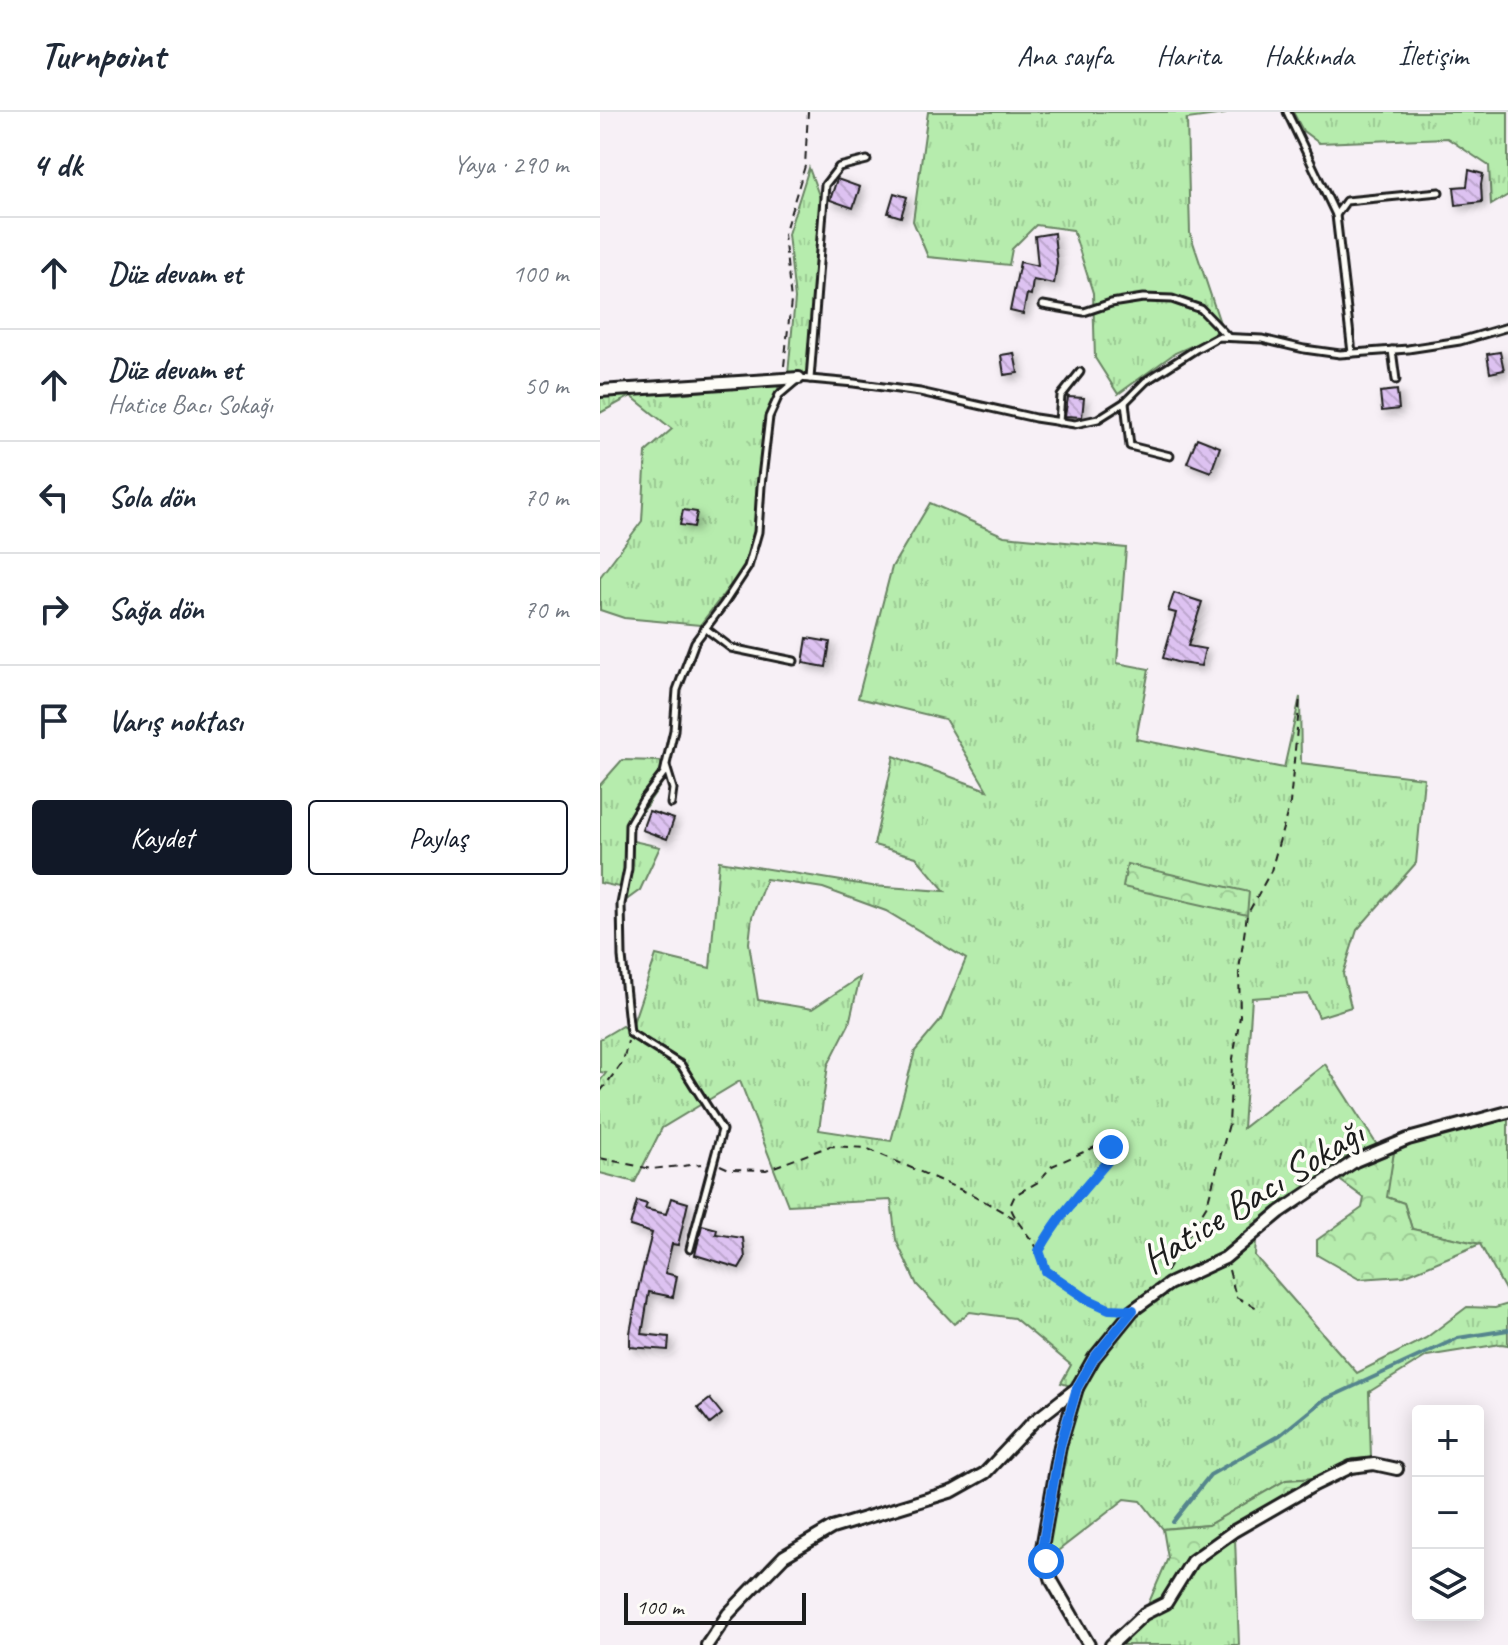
<!DOCTYPE html>
<html lang="tr">
<head>
<meta charset="utf-8">
<style>
	body { margin:0; font-family:Caveat,sans-serif; background:#f2f2f3; color:#1f2937 }
	.controls { position:absolute; right:24px; bottom:24px; display:grid; overflow:hidden; border-radius:8px; box-shadow:0 4px 20px #0003 }
	.controls button { width:72px; height:72px; display:grid; place-items:center; padding:0; border:0; border-bottom:2px solid #e0e1e3; background:#fff; color:#1f2937; font:40px sans-serif }
	.scale { position:absolute; left:24px; bottom:20px; width:182px; box-sizing:border-box; padding-left:8px; border:4px solid #1c1c1c; border-top:0; font-size:22px; line-height:28px; white-space:nowrap; color:#1c1c1c; -webkit-text-stroke:6px #fdfcf7; paint-order:stroke }
	.stop { position:absolute; width:24px; height:24px; margin:-18px; border:6px solid #1a73e8; border-radius:50%; background:#fff }
	.stop.end { background:#1a73e8; border-color:#fff; box-shadow:0 2px 8px #0008 }
	.list { margin:0; padding:0; list-style:none }
	h2 { display:flex; justify-content:space-between; align-items:center; height:104px; margin:0; padding:0 32px; font-size:34px }
	h2 small { font-size:26px; font-weight:400; color:#747a83 }
	.list li { display:grid; grid-template-columns:52px 1fr auto; gap:24px; align-items:center; box-sizing:border-box; height:112px; padding:0 32px; border-top:2px solid #e0e1e3 }
	.list b { display:block; font-size:30px; white-space:nowrap }
	.list p { margin:0; font-size:26px; white-space:nowrap; color:#747a83 }
	.list em { font-size:26px; font-style:normal; color:#747a83 }
	.actions { display:flex; gap:16px; padding:24px 32px }
	.actions a { flex:1; padding:18px 0; border:2px solid #111827; border-radius:8px; text-align:center; font-size:28px; color:#111827 }
	.actions .main { background:#111827; color:#fff }
	.icon { flex:none; width:44px; height:44px; fill:none; stroke:currentColor; stroke-width:2; stroke-linecap:round; stroke-linejoin:round }
	.map { position:relative; flex:none; width:908px; height:1533px; overflow:hidden }
	header { display:flex; align-items:center; gap:48px; box-sizing:border-box; height:112px; padding:0 40px; background:#fff; border-bottom:2px solid #e0e1e3 }
	header strong { font-size:38px }
	nav { display:flex; gap:44px; margin-inline-start:auto; font-size:28px }
	main { display:flex }
	aside { flex:1; background:#fff }
	.map>svg:first-child { display:block }
	.grass { fill:url(#grass-tufts); stroke:#698464; stroke-width:2; fill-rule:evenodd }
	.forest { fill:url(#forest-crowns); stroke:#698464; stroke-width:2 }
	.lines { fill:none; stroke-linecap:round; stroke-linejoin:round }
	.stream { stroke:#55858d; stroke-width:4 }
	.building { fill:url(#building-back-hatch); stroke:#1c1c1c; stroke-width:2; filter:url(#shadow) }
	.lane-casing { stroke:#1c1c1c; stroke-width:11 }
	.street-casing { stroke:#1c1c1c; stroke-width:16 }
	.path { stroke:#1c1c1c; stroke-width:2; stroke-dasharray:8 6; stroke-linecap:butt }
	.lane { stroke:#fdfcf7; stroke-width:5 }
	.street { stroke:#fdfcf7; stroke-width:10 }
	.route { stroke:#1a73e8; stroke-width:10 }
	.labels { text-anchor:middle; dominant-baseline:central; stroke-width:7; stroke-linejoin:round; paint-order:stroke }
	.street-label { font-size:40px; fill:#1c1c1c; stroke:#fdfcf7 }
</style>
</head>
<body>
<header>
<strong>Turnpoint</strong>
<nav><a>Ana sayfa</a><a>Harita</a><a>Hakkında</a><a>İletişim</a></nav>
</header>
<main>
<aside>
<h2>4 dk<small>Yaya · 290 m</small></h2>
<ul class="list">
<li><svg class="icon" aria-label="ahead" viewBox="0 0 24 24"><path d="M12 20V5M6 11l6-6 6 6"/></svg><div><b>Düz devam et</b></div><em>100 m</em></li>
<li><svg class="icon" aria-label="ahead" viewBox="0 0 24 24"><path d="M12 20V5M6 11l6-6 6 6"/></svg><div><b>Düz devam et</b><p>Hatice Bacı Sokağı</p></div><em>50 m</em></li>
<li><svg class="icon" aria-label="left" viewBox="0 0 24 24"><path d="M17 20v-9H6M10 6l-5 5 5 5"/></svg><div><b>Sola dön</b></div><em>70 m</em></li>
<li><svg class="icon" aria-label="right" viewBox="0 0 24 24"><path d="M7 20v-9h11M14 6l5 5-5 5"/></svg><div><b>Sağa dön</b></div><em>70 m</em></li>
<li><svg class="icon" aria-label="arrive" viewBox="0 0 24 24"><path d="M6 21V4h12l-3 4 3 4H6"/></svg><div><b>Varış noktası</b></div></li>
</ul>
<div class="actions"><a class="main">Kaydet</a><a>Paylaş</a></div>
</aside>
<div class="map">
<svg width="908" height="1533" viewBox="0 0 908 1533">
	<defs>
		<pattern id="grass-tufts" width="24" height="20" patternUnits="userSpaceOnUse" patternTransform="scale(2)"><rect width="24" height="20" fill="#b6ecad"/><path d="M3 7l-1-3M5 7V3M7 7l1-3M15 17l-1-3M17 17v-4M19 17l1-3" fill="none" stroke="#9cca94"/></pattern>
		<pattern id="forest-crowns" width="20" height="18" patternUnits="userSpaceOnUse" patternTransform="scale(2)"><rect width="20" height="18" fill="#b6ecad"/><path d="M2 6a3 3 0 1 1 6 0M12 15a3 3 0 1 1 6 0" fill="none" stroke="#9cca94"/></pattern>
		<pattern id="building-back-hatch" width="6" height="6" patternUnits="userSpaceOnUse" patternTransform="scale(2)"><rect width="6" height="6" fill="#ddc2f1"/><path d="M-1 5l2 2M0 0l6 6M5-1l2 2" fill="none" stroke="#bda6ce"/></pattern>
		<filter id="shadow"><feDropShadow dx="4" dy="4" stdDeviation="4" flood-color="#0004"/></filter>
	</defs>
	<rect width="100%" height="100%" fill="#f7f0f6"/>
	<filter id="ink" filterUnits="userSpaceOnUse"><feTurbulence type="fractalNoise" baseFrequency=".0125" numOctaves="2"/><feDisplacementMap in="SourceGraphic" scale="16" xChannelSelector="R" yChannelSelector="G"/><feConvolveMatrix kernelMatrix="1 2 1 2 8 2 1 2 1" color-interpolation-filters="sRGB"/></filter>
	<g filter="url(#ink)">
		<g class="grass">
			<path d="M328,0H624L625,2L587,7L590,121L623,220L575,241L518,282L495,246L493,181L473,118L436,113L412,137L409,153L328,145L313,109Z"/>
			<path d="M693,0H908V83L891,93L889,54L847,26L719,31L703,19Z"/>
			<path d="M209,56L221,89L208,262H188L195,187L188,122Z"/>
			<path d="M179,271L177,283L167,305L157,375L155,421L145,454L100,513L24,506L0,498V465L42,409L46,340L72,317L31,284L0,301V276L77,282Z"/>
			<path d="M330,391L404,424L526,436L517,551L549,557L536,627L684,656L700,585L701,651L824,666L816,751L757,818L743,862L751,895L719,905L708,882L652,886L643,1016L725,952L777,1033L748,1044L674,1099L623,1142L569,1165L521,1203L488,1245L470,1274L461,1271L471,1253L414,1206L370,1200L354,1212L317,1173L296,1128L291,1088L188,1093L140,969L62,1016L35,1070L0,1061V969L6,961L0,960V927L22,914L30,920L56,843L110,856L119,749L272,774L345,779L316,745L274,733L294,644L387,678L345,607L258,586L292,455ZM166,767L223,776L286,799L366,847L341,908L315,939L291,1029L219,1018L228,953L249,912L260,865L212,897L158,888L149,831L152,805Z"/>
			<path d="M22,648L60,649L66,665L33,713V729L60,735L40,778L21,792L19,775L0,771V673Z"/>
			<path d="M908,1004V1183L880,1132L812,1117L804,1091L786,1085L794,1039L821,1028Z"/>
			<path d="M656,1128L655,1144L757,1261L826,1226L867,1195L895,1196L908,1192V1233L901,1232L827,1244L769,1280L771,1346L753,1347L718,1366L686,1368L608,1413L563,1417L541,1389L525,1387L450,1445L445,1435L465,1333L481,1276L497,1248L537,1201L573,1175L631,1148Z"/>
			<path d="M635,1426L639,1533H517L545,1507L570,1494L597,1453Z"/>
		</g>
		<g class="forest">
			<path d="M527,752L649,780L647,803L523,775Z"/>
			<path d="M795,1033L787,1085L804,1091L812,1117L880,1132L804,1164L759,1167L717,1143V1128L762,1096L764,1086L741,1069L755,1049Z"/>
			<path d="M718,1366L588,1446L563,1488L547,1495L568,1446L563,1417L608,1413L686,1368Z"/>
		</g>
		<g class="lines">
			<path class="stream" d="M573,1410L610,1363L680,1323L722,1289L858,1226L908,1218"/>
		</g>
		<g class="building">
			<path d="M869,58L883,62L881,72L882,90L856,93L854,75L867,74Z"/>
			<path d="M237,67L260,75L253,96L230,88Z"/>
			<path d="M294,81L307,85L301,105L288,101Z"/>
			<path d="M454,121L457,151L454,172L433,168L431,183L427,182L423,202L410,199L420,150L438,154L435,124Z"/>
			<path d="M900,240L904,258L890,261L887,242Z"/>
			<path d="M414,241L418,261L404,263L401,243Z"/>
			<path d="M797,278L799,297L782,299L780,280Z"/>
			<path d="M468,285L484,286L482,305L465,304Z"/>
			<path d="M597,326L620,335L611,360L587,351Z"/>
			<path d="M83,398L97,400L94,415L80,413Z"/>
			<path d="M574,481L602,490L588,534L605,537L601,554L580,551L563,546L576,501L568,499Z"/>
			<path d="M207,526L230,530L226,555L203,551Z"/>
			<path d="M49,699L74,707L67,727L42,718Z"/>
			<path d="M71,1086L88,1091L78,1133L72,1132L65,1161L77,1164L73,1185L49,1180L42,1222L69,1225L68,1238L30,1235V1221L39,1173L52,1121L30,1114L37,1089L47,1092L45,1097L66,1102Z"/>
			<path d="M102,1113L117,1117L116,1122L143,1126L145,1146L139,1156L95,1143Z"/>
			<path d="M110,1287L122,1302L110,1312L98,1296Z"/>
		</g>
		<g class="lines">
			<g class="lane-casing">
				<g id="lane">
					<path d="M687,0L736,103"/>
					<path d="M443,193L484,200L511,191L543,186L572,187L601,197L628,225"/>
					<path d="M792,238L796,268"/>
					<path d="M752,241L736,103L746,89L839,80"/>
					<path d="M210,267L225,73L239,55L267,48"/>
					<path d="M525,290L530,334L570,344"/>
					<path d="M459,310L461,284L480,260"/>
					<path d="M105,516L131,536L194,549"/>
					<path d="M66,654L73,677L71,692"/>
					<path d="M90,1137L122,1018L81,953L30,921L22,845L21,792L28,757L29,712L43,688L64,661L74,618L77,578L95,530L123,493L148,455L158,420L161,374L169,305L179,283L199,266L254,271L320,280L435,306L475,312L498,307L525,290L546,269L596,237L618,225L662,227L704,237L740,242L808,237L860,229L908,215"/>
				</g>
			</g>
			<g class="street-casing">
				<g id="street">
					<path d="M0,279L199,266"/>
					<path d="M477,1276L460,1334L442,1436L452,1469L489,1533"/>
					<path d="M107,1533L128,1502L184,1444L232,1416L353,1379L385,1361L432,1311L477,1276L494,1246L533,1198L569,1172L625,1146L680,1100L755,1049L808,1027L908,1000"/>
					<path d="M511,1533L544,1502L566,1491L592,1449L634,1419L714,1373L751,1355L774,1352L797,1357"/>
				</g>
			</g>
			<g class="path">
				<path d="M184,254L191,189L184,122L205,54L208,0"/>
				<path d="M0,980L23,950L28,929"/>
				<path d="M0,1046L51,1057L102,1052"/>
				<path d="M120,1053L129,1057L166,1058L230,1034L266,1036L373,1083L414,1106"/>
				<path d="M439,1139C430,1124 416,1111 410,1094L415,1083L438,1070L452,1054L504,1031L511,1035V1045C486,1075 458,1104 439,1139L446,1159L487,1187L509,1197H520"/>
				<path d="M629,1158L636,1185L661,1198"/>
				<path d="M566,1160L607,1093L629,1012L632,953L640,904L639,858L647,803L671,759L690,691L700,585"/>
			</g>
			<use href="#lane" class="lane"/>
			<use href="#street" class="street"/>
		</g>
	</g>
	<g class="lines" filter="url(#ink)">
		<path class="route" d="M446,1449L442,1436L460,1334L477,1276L494,1246L533,1198L509,1197L487,1187L446,1159L439,1139C458,1104 486,1075 511,1045V1035"/>
	</g>
	<g class="labels">
		<g class="street-label">
			<text transform="translate(652 1084) rotate(-32)">Hatice Bacı Sokağı</text>
		</g>
	</g>
</svg>
<div class="controls">
<button>+</button>
<button>−</button>
<button><svg class="icon" aria-label="layers" viewBox="0 0 24 24"><path d="M12 4l9 5-9 5-9-5zM3 14l9 5 9-5"/></svg></button>
</div>
<div class="scale">100 m</div>
<div class="stop" style="left:446px;top:1449px"></div>
<div class="stop end" style="left:511px;top:1035px"></div>
</div>
</main>
</body>
</html>
